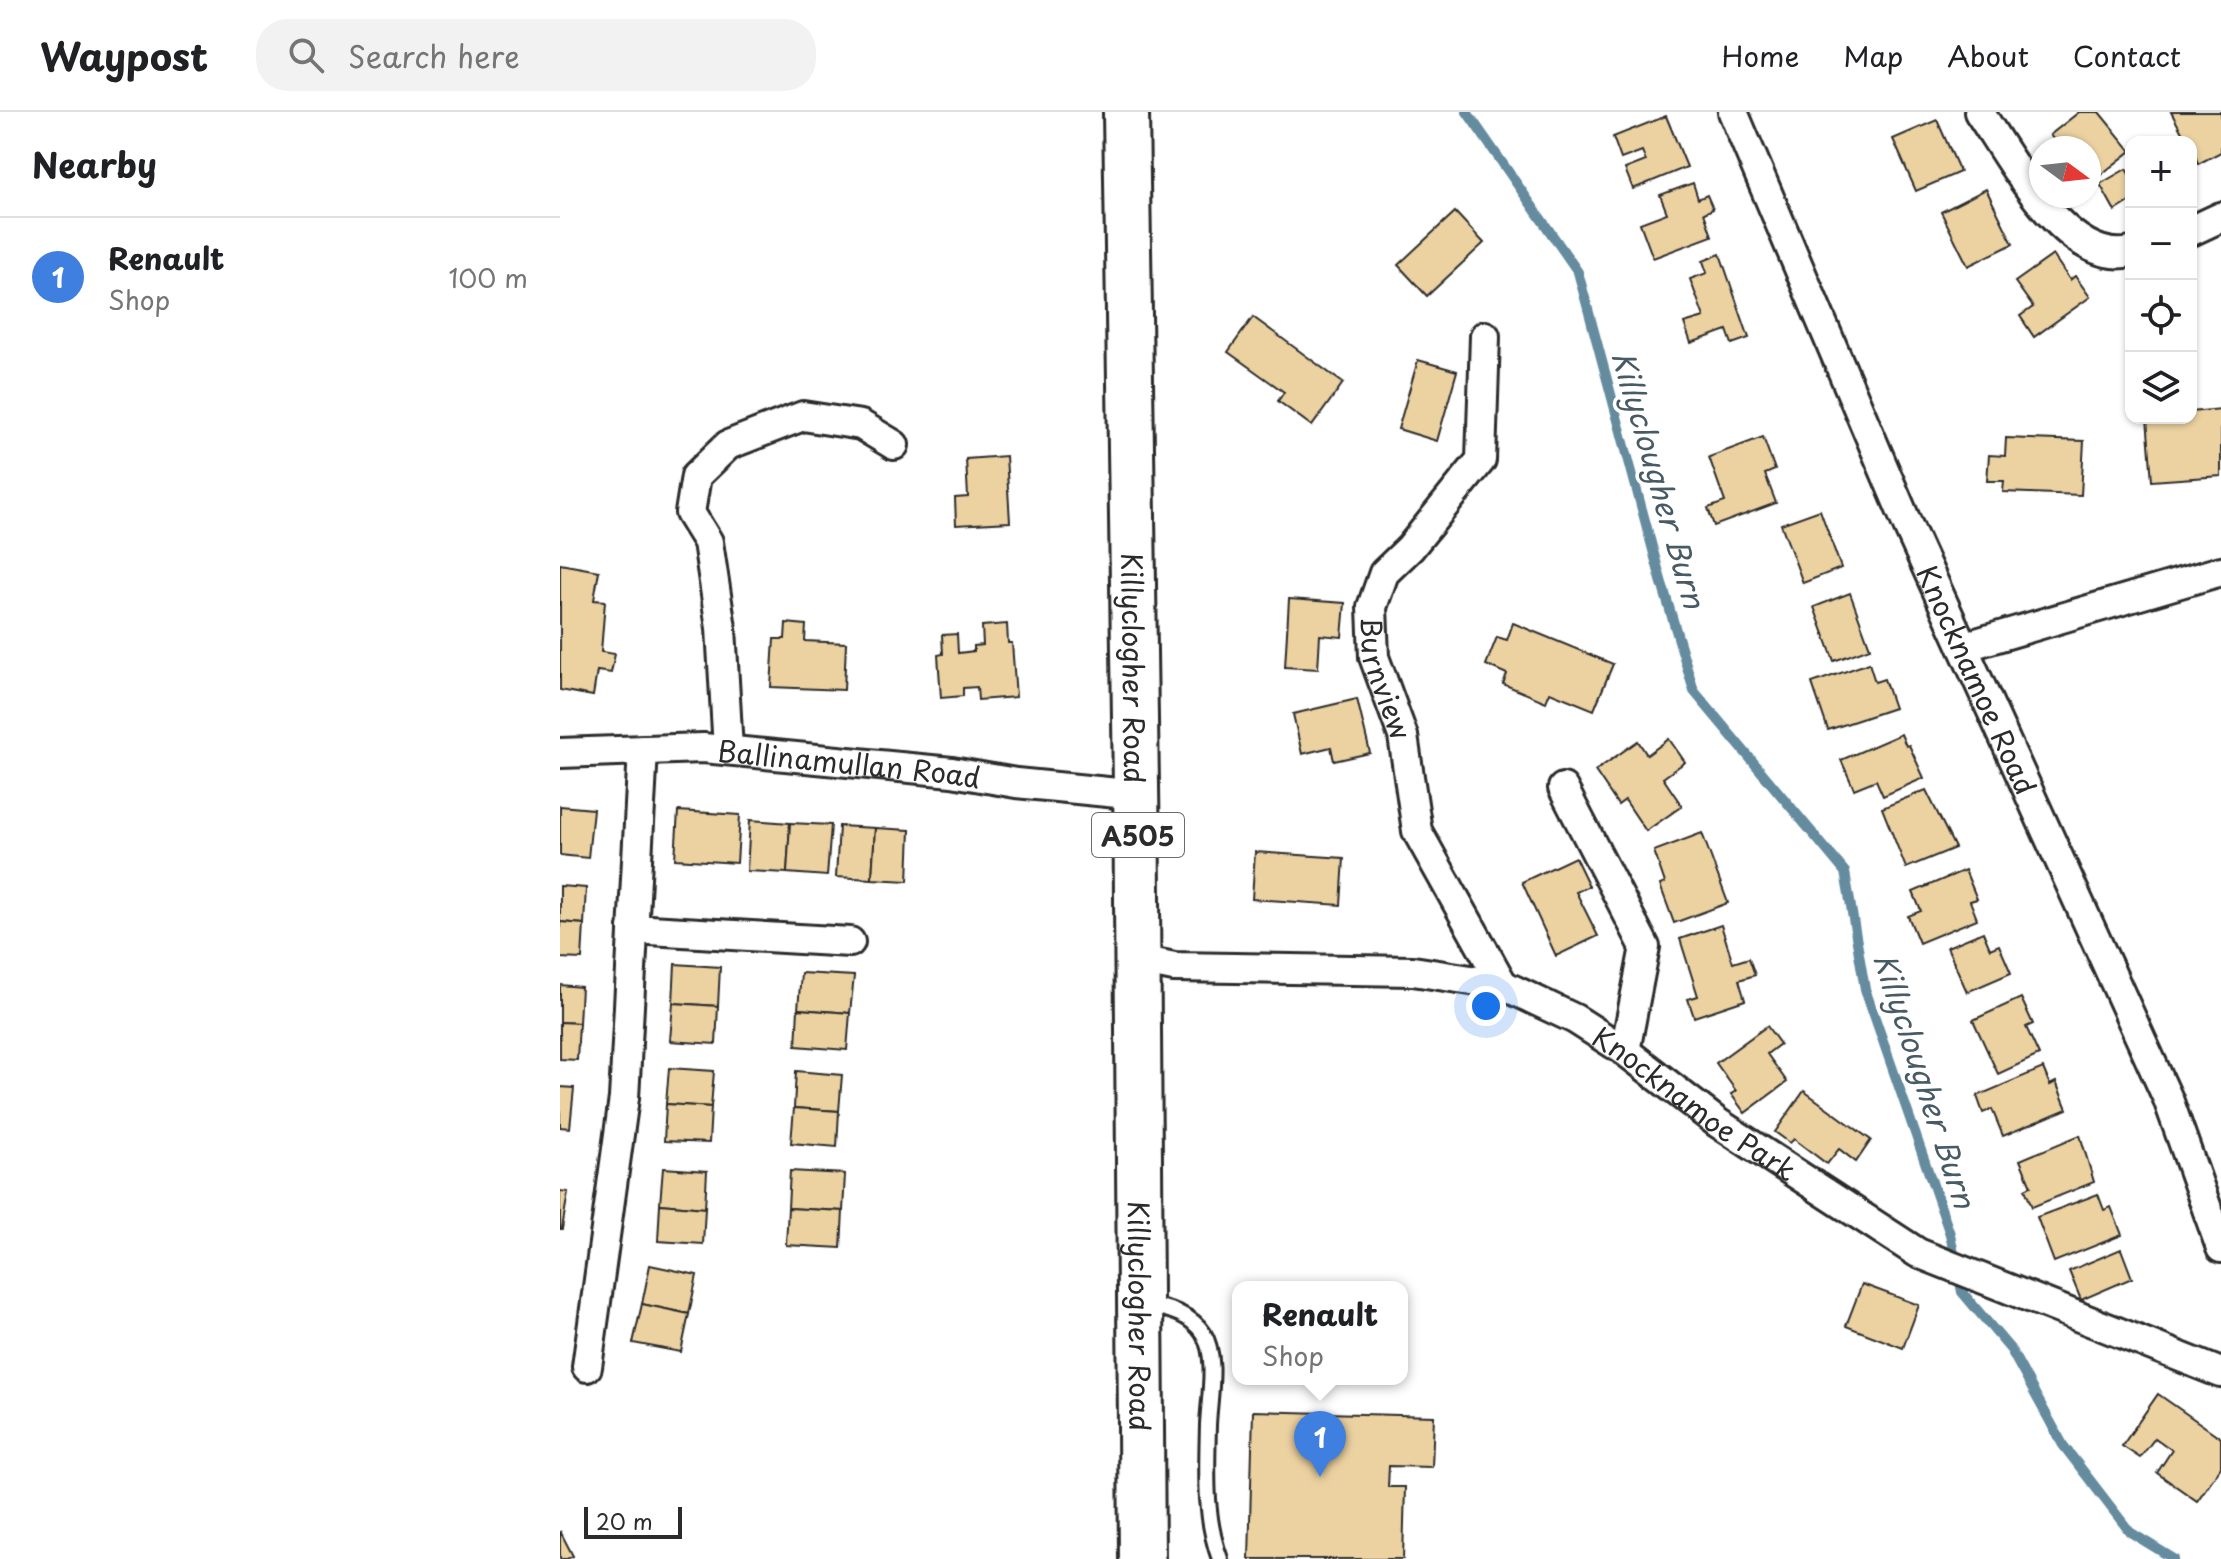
<!DOCTYPE html>
<html lang="en">
<head>
<meta charset="utf-8">
<style>
	body { margin:0; font-family:"Playpen Sans",sans-serif; background:#f2f2f2; color:#202124 }
	.controls { position:absolute; right:24px; top:24px; display:grid; overflow:hidden; border-radius:16px; box-shadow:0 2px 6px #0004 }
	.controls button { width:72px; height:72px; display:grid; place-items:center; padding:0; border:0; border-bottom:2px solid #e0e0e0; background:#fff; color:#202124; font:40px sans-serif }
	.compass { position:absolute; left:1469px; top:24px; width:72px; height:72px; border-radius:50%; background:#fff; box-shadow:0 2px 6px #0004; rotate:105deg }
	.scale { position:absolute; left:24px; bottom:20px; width:98px; box-sizing:border-box; padding-left:8px; border:4px solid #2b2b2b; border-top:0; font-size:22px; line-height:28px; white-space:nowrap; color:#2b2b2b; -webkit-text-stroke:6px #fff; paint-order:stroke }
	.you { position:absolute; left:926px; top:894px; width:28px; height:28px; margin:-20px; border:6px solid #fff; border-radius:50%; background:#1a73e8; box-shadow:0 0 0 12px #1a73e833 }
	.badge { display:grid; place-items:center; width:52px; height:52px; border-radius:50%; background:#b45309; color:#fff; font-size:26px; font-weight:700 }
	.pin { position:absolute; translate:-50% -66px; filter:drop-shadow(0 2px 4px #0008) }
	.pin::after { content:''; position:absolute; top:42px; width:28px; height:24px; background:inherit; clip-path:polygon(0 0,100% 0,50% 100%) }
	.popup { position:absolute; left:672px; top:1169px; width:176px; height:104px; box-sizing:border-box; display:grid; place-content:center; border-radius:16px; background:#fff; filter:drop-shadow(0 2px 6px #0005); font-size:26px; white-space:nowrap; color:#757577 }
	.popup b { font-size:30px; color:#202124 }
	.popup::after { content:''; position:absolute; left:50%; top:100%; margin-left:-16px; border:16px solid transparent; border-top-color:#fff }
	.list { margin:0; padding:0; list-style:none }
	h2 { display:flex; justify-content:space-between; align-items:center; height:104px; margin:0; padding:0 32px; font-size:34px }
	h2 small { font-size:26px; font-weight:400; color:#757577 }
	.list li { display:grid; grid-template-columns:52px 1fr auto; gap:24px; align-items:center; box-sizing:border-box; height:120px; padding:0 32px; border-top:2px solid #e0e0e0 }
	.list b { display:block; font-size:30px; white-space:nowrap }
	.list p { margin:0; font-size:26px; white-space:nowrap; color:#757577 }
	.list em { font-size:26px; font-style:normal; color:#757577 }
	.icon { flex:none; width:44px; height:44px; fill:none; stroke:currentColor; stroke-width:2; stroke-linecap:round; stroke-linejoin:round }
	.map { position:relative; flex:none; width:1661px; height:1447px; overflow:hidden }
	header { display:flex; align-items:center; gap:48px; box-sizing:border-box; height:112px; padding:0 40px; background:#fff; border-bottom:2px solid #e0e0e0 }
	header strong { font-size:38px }
	nav { display:flex; gap:44px; margin-inline-start:auto; font-size:28px }
	.search { width:560px; height:72px; background:#f2f2f2; display:flex; align-items:center; gap:20px; box-sizing:border-box; padding:0 28px; border-radius:32px; color:#757577; font-size:30px }
	main { display:flex }
	aside { flex:1; background:#fff }
	.map>svg:first-child { display:block }
	.lines { fill:none; stroke-linecap:round; stroke-linejoin:round }
	.stream { stroke:#658b9f; stroke-width:10 }
	.building { fill:#ecd2a1; stroke:#2b2b2b; stroke-width:2 }
	.service-casing { stroke:#2b2b2b; stroke-width:20 }
	.minor-casing { stroke:#2b2b2b; stroke-width:34 }
	.trunk-casing { stroke:#2b2b2b; stroke-width:50 }
	.service { stroke:#fff; stroke-width:14 }
	.minor { stroke:#fff; stroke-width:28 }
	.trunk { stroke:#fff; stroke-width:44 }
	.labels { text-anchor:middle; dominant-baseline:central; stroke-width:7; stroke-linejoin:round; paint-order:stroke }
	.shield { fill:#fff; stroke:#6b6b6b; stroke-width:2 }
	.shield-label { font-size:26px; font-weight:bold; fill:#2b2b2b }
	.street-label { font-size:28px; fill:#2b2b2b; stroke:#fff }
	.water-label { font-size:30px; font-style:italic; fill:#485b65; stroke:#fff }
</style>
</head>
<body>
<header>
<strong>Waypost</strong>
<div class="search"><svg class="icon" aria-label="search" viewBox="0 0 24 24"><circle cx="10" cy="10" r="6"/><path d="M15 15l6 6"/></svg>Search here</div>
<nav><a>Home</a><a>Map</a><a>About</a><a>Contact</a></nav>
</header>
<main>
<aside>
<h2>Nearby<small></small></h2>
<ul class="list">
<li><span class="badge" style="background:#3f7fe0">1</span><div><b>Renault</b><p>Shop</p></div><em>100 m</em></li>
</ul>
</aside>
<div class="map">
<svg width="1661" height="1447" viewBox="0 0 1661 1447">
	<rect width="100%" height="100%" fill="#fff"/>
	<filter id="ink" filterUnits="userSpaceOnUse"><feTurbulence type="fractalNoise" baseFrequency=".0125" numOctaves="2"/><feDisplacementMap in="SourceGraphic" scale="16" xChannelSelector="R" yChannelSelector="G"/><feConvolveMatrix kernelMatrix="1 2 1 2 8 2 1 2 1" color-interpolation-filters="sRGB"/></filter>
	<g filter="url(#ink)">
		<g class="lines">
			<path class="stream" d="M907,0L1018,160L1101,468L1134,579L1285,760L1305,877L1390,1122L1402,1180L1451,1238L1503,1333L1570,1420L1614,1447"/>
		</g>
		<g class="building">
			<path d="M1519,0H1539L1571,39L1529,72V36H1500L1490,23Z"/>
			<path d="M1611,0H1661V40L1638,52L1631,30H1627Z"/>
			<path d="M1106,4L1127,55L1073,77L1065,57L1086,49L1082,39L1061,47L1053,25Z"/>
			<path d="M1377,8L1400,60L1356,79L1333,27Z"/>
			<path d="M1566,57L1571,65V89L1555,99L1540,72Z"/>
			<path d="M1133,71L1138,87L1147,83L1153,97L1144,101L1152,124L1093,146L1080,111L1107,101L1100,83Z"/>
			<path d="M1426,77L1453,132L1408,154L1381,100Z"/>
			<path d="M895,100L924,131L867,184L838,153Z"/>
			<path d="M1160,142L1189,226L1172,232L1167,218L1131,231L1124,211L1144,205L1130,167L1147,161L1143,149Z"/>
			<path d="M1493,143L1510,168L1515,164L1530,185L1474,225L1460,204L1473,195L1455,170Z"/>
			<path d="M693,205L783,271L752,314L718,289L724,280L668,240Z"/>
			<path d="M858,248L897,259L877,329L838,317Z"/>
			<path d="M1661,297V364L1592,369L1587,306H1631V300Z"/>
			<path d="M1203,325L1215,358L1205,362L1216,391L1154,414L1148,396L1165,390L1149,345Z"/>
			<path d="M1446,326L1524,329L1521,383L1443,380L1444,369H1427L1429,343L1445,344Z"/>
			<path d="M446,344L450,410L396,413L395,386L408,385L406,347Z"/>
			<path d="M1260,398L1281,456L1243,471L1221,412Z"/>
			<path d="M0,452L39,459L34,488L45,489L41,540L55,542L51,561L37,559L33,584L0,578Z"/>
			<path d="M1290,481L1310,536L1274,549L1254,495Z"/>
			<path d="M729,487L785,491L782,525L760,523L758,557L725,555Z"/>
			<path d="M226,511L246,513L245,529L286,531L284,578L211,575L214,527H225Z"/>
			<path d="M953,511L1053,552L1034,598L990,580L986,590L943,572L947,562L926,553L937,525L947,528Z"/>
			<path d="M447,512L448,531H452L456,585L418,588L417,575L403,576V584L381,586L378,543L383,542L382,523L397,522L398,541L414,539V534L423,533L422,514Z"/>
			<path d="M1309,551L1315,570L1324,567L1334,596L1268,618L1252,571Z"/>
			<path d="M797,587L810,641L774,649L771,635L742,642L733,602Z"/>
			<path d="M1341,622L1346,634L1349,633L1364,666L1323,684L1316,668L1294,677L1281,648Z"/>
			<path d="M1109,627L1125,650L1103,666L1122,694L1086,719L1065,688L1058,693L1035,659L1078,629L1087,643Z"/>
			<path d="M1366,678L1395,736L1346,756L1322,696Z"/>
			<path d="M0,694L33,697L28,746L0,743Z"/>
			<path d="M118,699L180,703L177,751L115,747Z"/>
			<path d="M190,708L230,711L227,761L187,759Z"/>
			<path d="M230,711L271,713L267,764L227,761Z"/>
			<path d="M279,714L315,716L312,767L276,765Z"/>
			<path d="M315,716L350,718L348,769L312,767Z"/>
			<path d="M1142,721L1168,791L1114,811L1100,773L1105,771L1094,739Z"/>
			<path d="M695,740L784,746L781,793L692,787Z"/>
			<path d="M1015,745L1029,774L1016,780L1038,824L996,844L962,770Z"/>
			<path d="M1405,758L1417,787L1410,789L1417,807L1359,831L1348,804L1361,799L1353,780Z"/>
			<path d="M0,774L26,776L24,812L0,810Z"/>
			<path d="M0,810L24,812L22,847L0,846Z"/>
			<path d="M1161,813L1173,851L1189,846L1195,863L1179,868L1185,888L1134,905L1128,887L1138,884L1120,827Z"/>
			<path d="M1423,820L1430,837L1439,833L1451,861L1407,880L1387,835Z"/>
			<path d="M115,852L160,855L158,894L113,891Z"/>
			<path d="M241,861L294,864L290,901L238,897Z"/>
			<path d="M0,873L21,875L19,911L0,910Z"/>
			<path d="M1461,886L1473,912L1466,915L1479,943L1438,962L1413,908Z"/>
			<path d="M113,891L158,894L156,932L110,929Z"/>
			<path d="M238,897L290,901L287,938L236,934Z"/>
			<path d="M0,910L19,911L17,948L0,947Z"/>
			<path d="M1207,914L1220,932L1207,942L1227,970L1185,1001L1171,982L1176,979L1156,951Z"/>
			<path d="M109,956L154,959L151,995L106,992Z"/>
			<path d="M1483,956L1490,973L1496,970L1507,997L1443,1024L1432,997L1423,1001L1417,984Z"/>
			<path d="M236,959L282,963L279,999L234,996Z"/>
			<path d="M0,975L14,976L10,1016L0,1015Z"/>
			<path d="M1244,979L1311,1028L1296,1050L1279,1037L1267,1052L1234,1027L1230,1031L1215,1020Z"/>
			<path d="M106,992L151,995L149,1031L104,1029Z"/>
			<path d="M234,996L279,999L277,1035L231,1031Z"/>
			<path d="M1520,1023L1534,1070L1472,1095L1465,1077L1471,1074L1460,1048Z"/>
			<path d="M103,1056L147,1059L145,1096L100,1092Z"/>
			<path d="M230,1059L285,1062L283,1099L228,1096Z"/>
			<path d="M0,1079L8,1080L2,1117H0Z"/>
			<path d="M1538,1082L1544,1098L1551,1095L1562,1123L1494,1150L1477,1105Z"/>
			<path d="M100,1092L145,1096L143,1132L98,1129Z"/>
			<path d="M228,1096L283,1099L281,1136L226,1133Z"/>
			<path d="M1561,1137L1572,1166L1521,1188L1509,1159Z"/>
			<path d="M90,1153L137,1163L129,1202L82,1192Z"/>
			<path d="M1302,1172L1359,1193L1343,1236L1286,1214Z"/>
			<path d="M82,1192L129,1202L121,1240L73,1231Z"/>
			<path d="M1598,1282L1661,1326V1355L1637,1389L1597,1361L1612,1338L1595,1326L1580,1346L1562,1334Z"/>
			<path d="M693,1299L874,1304L872,1355L829,1354L828,1375H845L843,1447H689Z"/>
			<path d="M0,1419L13,1444L7,1447H0Z"/>
		</g>
		<g class="lines">
			<g class="service-casing">
				<path id="service" d="M583,1193C604,1195 630,1201 643,1221C658,1245 649,1286 648,1313C647,1358 644,1404 660,1447"/>
			</g>
			<g class="minor-casing">
				<g id="minor">
					<path id="s1" d="M1173,0L1348,414L1608,987L1661,1136"/>
					<path d="M1419,0C1450,45 1506,155 1571,140"/>
					<path d="M1631,119L1661,105"/>
					<path id="s2" d="M925,224L921,348L850,436L824,461L812,495L814,545L843,624L857,719L943,873"/>
					<path d="M1403,535L1661,459"/>
					<path d="M168,638L161,516L148,430L130,401L136,364L168,333L243,304L301,313L334,333"/>
					<path id="s3" d="M0,641L143,636L392,660L456,671L578,683"/>
					<path d="M1003,676L1085,835L1065,939"/>
					<path d="M73,817L290,830"/>
					<path id="s4" d="M575,847L614,855L853,859L943,873L1015,907L1065,939L1158,1011L1358,1141L1661,1261"/>
					<path d="M27,1255L64,986L83,638"/>
				</g>
			</g>
			<g class="trunk-casing">
				<g id="trunk">
					<path id="s5" d="M566,0C575,482 580,965 582,1447"/>
				</g>
			</g>
			<use href="#service" class="service"/>
			<use href="#minor" class="minor"/>
			<use href="#trunk" class="trunk"/>
		</g>
	</g>
	<g class="labels">
		<rect class="shield" x="532" y="701" width="92" height="44" rx="6"/>
		<g class="shield-label">
			<text x="578" y="723">A505</text>
		</g>
		<g class="street-label">
			<text stroke="none"><textPath href="#s5" startOffset="556">Killyclogher Road</textPath></text>
			<text stroke="none"><textPath href="#s2" startOffset="382">Burnview</textPath></text>
			<text stroke="none"><textPath href="#s1" startOffset="618">Knocknamoe Road</textPath></text>
			<text stroke="none"><textPath href="#s3" startOffset="290">Ballinamullan Road</textPath></text>
			<text stroke="none"><textPath href="#s4" startOffset="596">Knocknamoe Park</textPath></text>
			<text stroke="none"><textPath href="#s5" startOffset="1204">Killyclogher Road</textPath></text>
		</g>
		<g class="water-label">
			<text transform="translate(1100 367) rotate(74)">Killyclougher Burn</text>
			<text transform="translate(1366 968) rotate(72)">Killyclougher Burn</text>
		</g>
	</g>
</svg>
<div class="controls">
<button>+</button>
<button>−</button>
<button><svg class="icon" aria-label="locate" viewBox="0 0 24 24"><circle cx="12" cy="12" r="6"/><path d="M12 2v4M12 18v4M2 12h4M18 12h4"/></svg></button>
<button><svg class="icon" aria-label="layers" viewBox="0 0 24 24"><path d="M12 4l9 5-9 5-9-5zM3 14l9 5 9-5"/></svg></button>
</div>
<svg class="compass" viewBox="-18 -18 36 36"><path d="M0-13l5 13h-10z" fill="#e53935"/><path d="M0 13l5-13h-10z" fill="#757577"/></svg>
<div class="scale">20 m</div>
<div class="you"></div>
<div class="pin badge" style="left:760px;top:1365px;background:#3f7fe0">1</div>
<div class="popup"><b>Renault</b>Shop</div>
</div>
</main>
</body>
</html>
